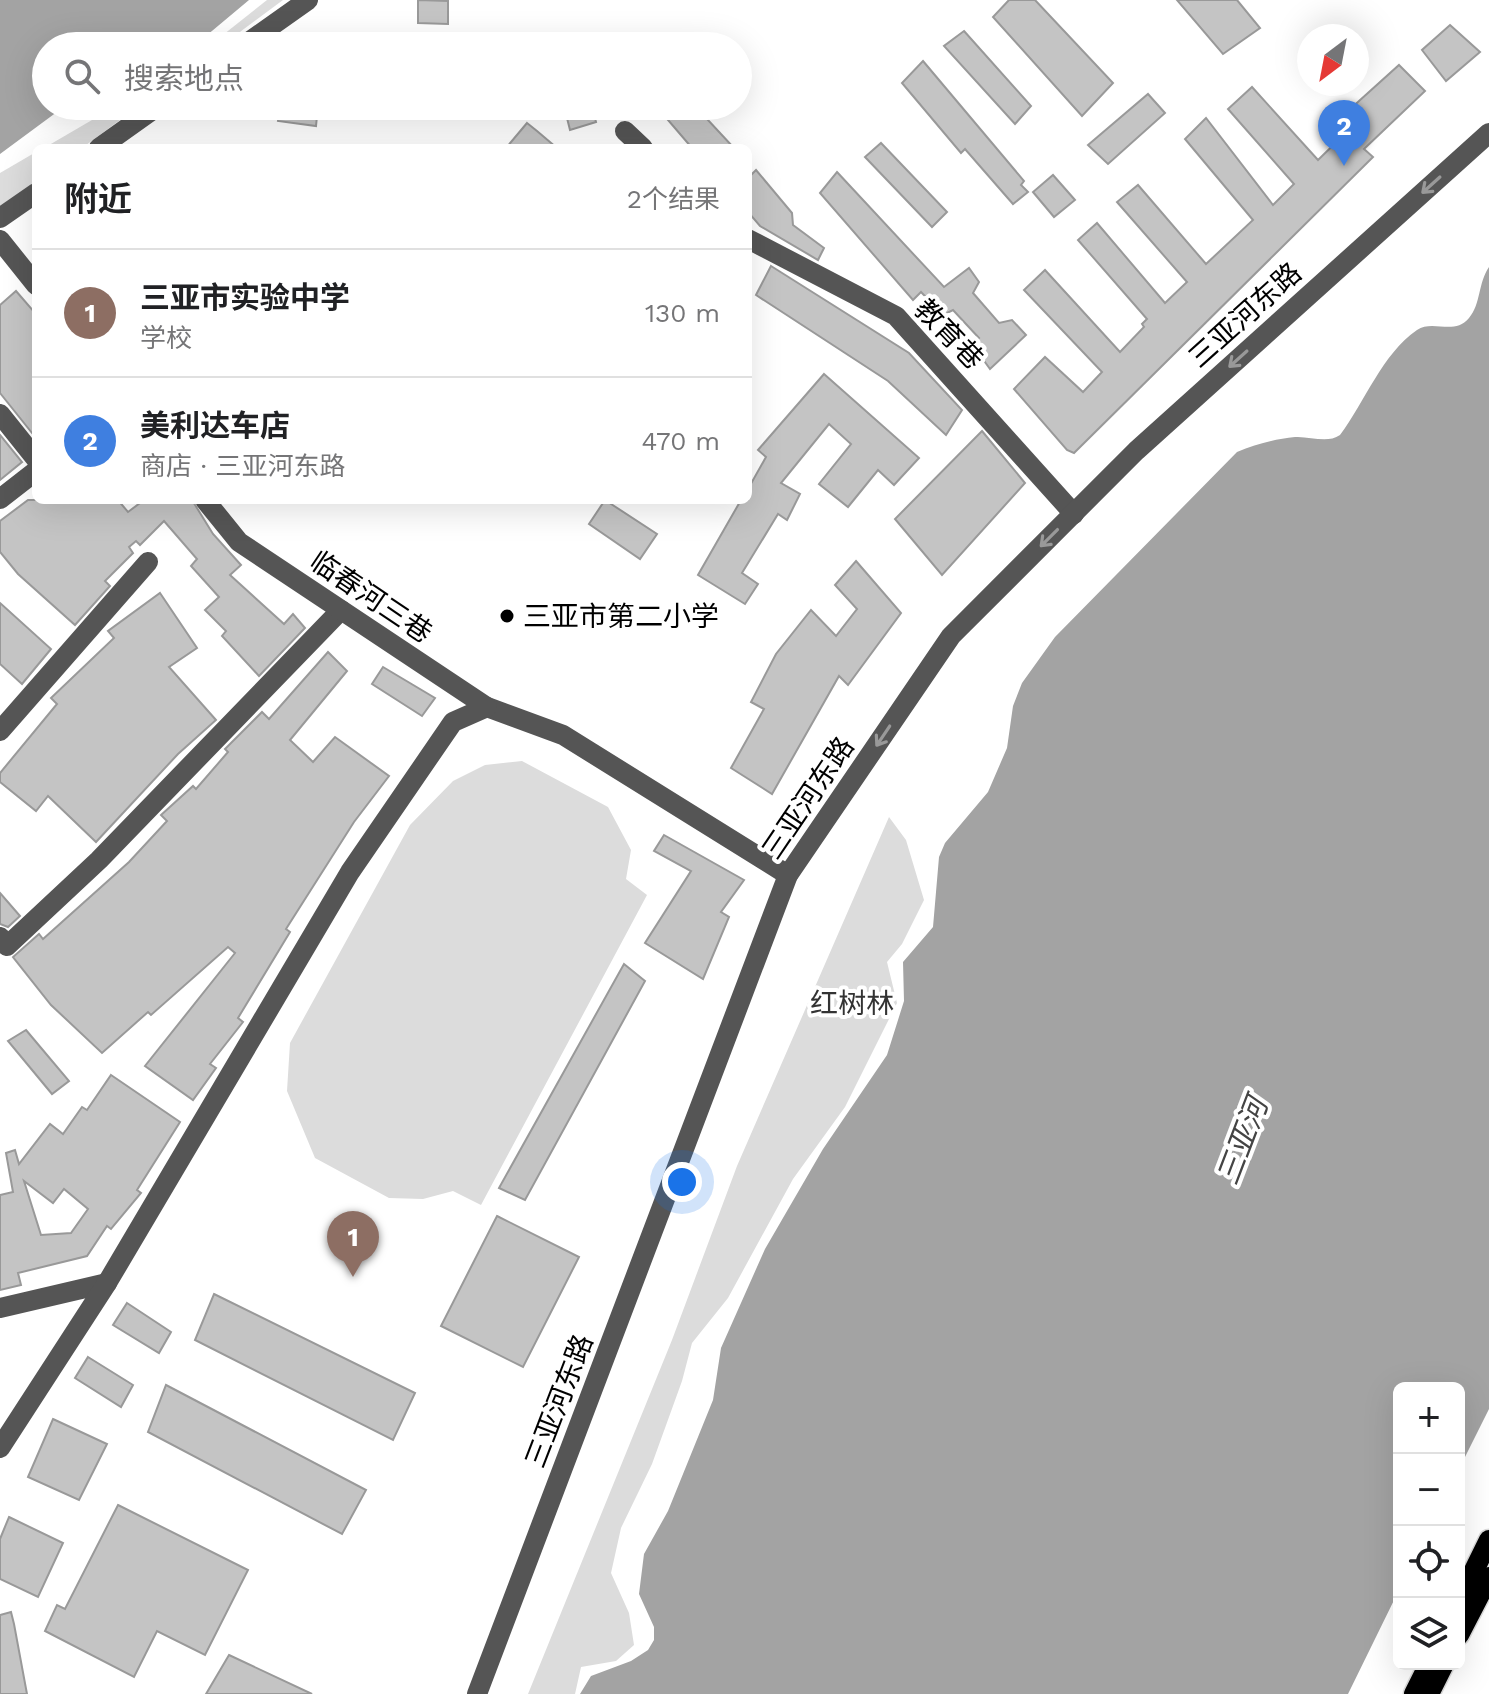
<!DOCTYPE html>
<html lang="zh">
<head>
<meta charset="utf-8">
<style>
	body { margin:0; font-family:"Work Sans","Noto Sans SC",sans-serif; background:#f6f6f6; color:#202124 }
	.controls { position:absolute; right:24px; bottom:24px; display:grid; overflow:hidden; border-radius:12px; box-shadow:0 8px 32px #0002 }
	.controls button { width:72px; height:72px; display:grid; place-items:center; padding:0; border:0; border-bottom:2px solid #e0e0e0; background:#fff; color:#202124; font:40px sans-serif }
	.compass { position:absolute; left:1297px; top:24px; width:72px; height:72px; border-radius:50%; background:#fff; box-shadow:0 8px 32px #0002; rotate:212deg }
	.you { position:absolute; left:682px; top:1182px; width:28px; height:28px; margin:-20px; border:6px solid #fff; border-radius:50%; background:#1a73e8; box-shadow:0 0 0 12px #1a73e833 }
	.badge { display:grid; place-items:center; width:52px; height:52px; border-radius:50%; background:#db2777; color:#fff; font-size:26px; font-weight:700 }
	.pin { position:absolute; translate:-50% -66px; filter:drop-shadow(0 2px 4px #0008) }
	.pin::after { content:''; position:absolute; top:42px; width:28px; height:24px; background:inherit; clip-path:polygon(0 0,100% 0,50% 100%) }
	.list { margin:0; padding:0; list-style:none }
	h2 { display:flex; justify-content:space-between; align-items:center; height:104px; margin:0; padding:0 32px; font-size:34px }
	h2 small { font-size:26px; font-weight:400; color:#757577 }
	.list li { display:grid; grid-template-columns:52px 1fr auto; gap:24px; align-items:center; box-sizing:border-box; height:128px; padding:0 32px; border-top:2px solid #e0e0e0 }
	.list b { display:block; font-size:30px; white-space:nowrap }
	.list p { margin:0; font-size:26px; white-space:nowrap; color:#757577 }
	.list em { font-size:26px; font-style:normal; color:#757577 }
	.icon { flex:none; width:44px; height:44px; fill:none; stroke:currentColor; stroke-width:2; stroke-linecap:round; stroke-linejoin:round }
	.map { position:relative; flex:none; width:1489px; height:1694px; overflow:hidden }
	.search { position:absolute; background:#fff; box-shadow:0 8px 32px #0002; left:32px; top:32px; width:720px; height:88px; display:flex; align-items:center; gap:20px; box-sizing:border-box; padding:0 28px; border-radius:44px; color:#757577; font-size:30px }
	.panel { position:absolute; background:#fff; box-shadow:0 8px 32px #0002; left:32px; top:144px; width:720px; height:360px; border-radius:12px }
	.map>svg:first-child { display:block }
	.green { fill:#dcdcdc }
	.water { fill:#a3a3a3 }
	.building { fill:#c4c4c4; stroke:#999; stroke-width:2; fill-rule:evenodd }
	.lines { fill:none; stroke-linecap:round; stroke-linejoin:round }
	.major-casing { stroke:#dbdbdb; stroke-width:23 }
	.minor { stroke:#555; stroke-width:20 }
	.major { stroke:#000; stroke-width:20 }
	.oneway { stroke:#999 }
	.poi-dot { fill:#000; stroke:#fff; stroke-width:3 }
	.labels { text-anchor:middle; dominant-baseline:central; stroke-width:8; stroke-linejoin:round; paint-order:stroke }
	.street-label { font-size:28px; fill:#000; stroke:#fff }
	.poi-label { font-size:28px; fill:#000; stroke:#fff; text-anchor:start }
	.park-label { font-size:28px; fill:#333; stroke:#fff }
	.water-label { font-size:30px; font-style:italic; fill:#444; stroke:#fff }
</style>
</head>
<body>
<div class="map">
<svg width="1489" height="1694" viewBox="0 0 1489 1694">
	<rect width="100%" height="100%" fill="#fff"/>
	<g class="green">
		<path d="M267,0H283L221,46H209Z"/>
		<path d="M116,106H139L82,148H44Z"/>
		<path d="M36,152V182L0,208V173Z"/>
		<path d="M522,761L608,807L631,850L626,879L647,895L481,1205L453,1191L423,1199L389,1198L315,1158L287,1091L290,1043L410,825L453,781L485,765Z"/>
		<path d="M889,817L906,840L924,900L902,944L887,962L897,1003L845,1107L793,1179L728,1298L692,1343L682,1381L652,1464L621,1528L611,1573L629,1613L634,1645L616,1661L581,1667L575,1694H528L672,1340L737,1166Z"/>
	</g>
	<g class="water">
		<path d="M0,0H249L194,46H46V106H65L0,154Z"/>
		<path d="M1489,267V1409L1459,1469V1388H1399V1590L1348,1694H580L591,1676L631,1661L648,1650L654,1640V1627L639,1594L644,1554L668,1511L713,1400L721,1348L765,1249L823,1149L887,1055L904,1001L903,962L933,927L939,857L945,843L988,792L1007,748L1013,706L1022,683L1055,637L1237,452C1256,444 1275,439 1295,437C1310,436 1327,444 1340,435C1365,402 1382,354 1417,330C1433,319 1454,336 1469,318C1481,304 1478,283 1489,267Z"/>
	</g>
	<g class="building">
		<path d="M418,0L448,1V24L418,23Z"/>
		<path d="M1009,0H1035L1113,83L1082,116L993,17Z"/>
		<path d="M1177,0H1237L1260,28L1223,54Z"/>
		<path d="M1450,25L1480,52L1446,81L1422,50Z"/>
		<path d="M964,31L1031,106L1015,124L944,46Z"/>
		<path d="M923,61L1024,181L1021,185L1028,192L1013,204L965,149L961,153L902,83Z"/>
		<path d="M1399,65L1425,91L1364,149L1373,157L1074,453L1067,450L1014,389L1045,357L1083,392L1102,372L1024,290L1045,270L1120,352L1144,327L1142,324L1147,319L1078,240L1097,223L1165,303L1187,282L1117,202L1138,185L1206,264L1253,220L1185,139L1206,118L1273,205L1294,184L1228,109L1252,87L1318,160L1359,120L1349,110Z"/>
		<path d="M1148,94L1165,113L1108,164L1088,145Z"/>
		<path d="M280,106H318L316,126L278,121Z"/>
		<path d="M564,106H592L596,122L570,130Z"/>
		<path d="M656,106H695L734,148H692Z"/>
		<path d="M527,123L537,131L557,148H506Z"/>
		<path d="M881,143L947,212L932,227L865,157Z"/>
		<path d="M756,170L792,213L793,225L824,248L818,260L760,226L748,212V178Z"/>
		<path d="M837,172L944,287L969,268L979,282L973,293L999,323L1012,320L1026,335L990,369L972,344L979,338L953,310L943,315L921,292L913,300L820,193Z"/>
		<path d="M1053,175L1075,200L1054,217L1033,192Z"/>
		<path d="M771,266L909,353L962,410L946,435L888,381L756,295Z"/>
		<path d="M16,291L36,314V438L0,393V305Z"/>
		<path d="M824,374L919,458L894,485L878,470L848,507L819,484L851,444L829,424L781,483L800,494L787,520L778,514L742,573L758,584L745,604L698,575L741,500H748V489L766,457L758,450Z"/>
		<path d="M982,431L1025,483L942,575L895,519Z"/>
		<path d="M0,435L22,462L0,480Z"/>
		<path d="M28,500H118L128,512L144,500H192L213,534L241,565L230,575L284,624L293,614L305,628L259,676L222,636L226,631L205,610L219,597L191,566L197,559L164,521L140,545L136,541L129,547L133,553L105,581L110,586L75,625L18,574L0,552V521Z"/>
		<path d="M605,500L657,534L640,559L589,524Z"/>
		<path d="M856,561L901,613L848,685L839,676L772,794L731,768L764,709L751,702L776,654L811,610L836,636L857,609L835,585Z"/>
		<path d="M160,593L197,648L169,667L216,720L178,754L96,842L48,796L36,811L0,782V773L57,704L51,698L114,638L108,631Z"/>
		<path d="M0,603L51,649L22,684L0,664Z"/>
		<path d="M328,652L347,671L290,740L313,762L335,737L389,776L354,822L286,929L290,932L238,1018L243,1022L210,1064L216,1068L193,1100L145,1066L235,953L228,947L151,1015L148,1012L102,1053L51,1005L13,957L39,934L43,939L129,862L167,821L161,815L193,786L196,789L228,752L225,749L262,712L269,719Z"/>
		<path d="M383,667L435,698L422,716L372,684Z"/>
		<path d="M664,835L744,880L721,912L729,917L703,979L645,943L691,871L654,851Z"/>
		<path d="M0,893L20,916L8,927L0,924Z"/>
		<path d="M624,964L645,981L525,1200L499,1188Z"/>
		<path d="M26,1030L69,1081L52,1094L8,1041Z"/>
		<path d="M111,1075L180,1122L137,1190L141,1193L111,1229L107,1226L87,1256L18,1273L21,1285L0,1290V1195L13,1192L6,1153L15,1150L19,1164L50,1124L63,1134L82,1107L87,1110ZM24,1181L53,1203L64,1189L88,1209L71,1233L41,1235Z"/>
		<path d="M497,1216L579,1257L523,1367L441,1326Z"/>
		<path d="M214,1294L415,1393L393,1440L195,1340Z"/>
		<path d="M127,1303L171,1332L159,1353L113,1325Z"/>
		<path d="M88,1357L133,1385L121,1407L75,1378Z"/>
		<path d="M166,1385L366,1490L342,1534L148,1432Z"/>
		<path d="M53,1419L107,1444L79,1500L28,1477Z"/>
		<path d="M118,1505L248,1570L205,1655L157,1631L134,1677L45,1631L57,1605L65,1609Z"/>
		<path d="M9,1517L63,1543L38,1597L0,1579V1539Z"/>
		<path d="M11,1612L14,1624L27,1694H0V1615Z"/>
		<path d="M229,1655L312,1694H206Z"/>
	</g>
	<g class="lines">
		<g class="major-casing">
			<g id="major">
				<path d="M1459,1601L1489,1540"/>
				<path d="M1459,1635L1489,1577"/>
				<path d="M1414,1694L1429,1664"/>
				<path d="M1429,1694L1444,1664"/>
			</g>
		</g>
		<g class="minor">
			<path d="M243,46L308,0"/>
			<path d="M625,131L643,148"/>
			<path d="M99,148L158,106"/>
			<path d="M0,218L36,193"/>
			<path d="M748,239L896,316L1074,514"/>
			<path d="M0,240L36,285"/>
			<path d="M0,414L36,459"/>
			<path d="M0,499L36,471"/>
			<path d="M487,707L563,735L788,875"/>
			<path d="M0,731L148,562"/>
			<path d="M0,937L7,946L99,860L341,610"/>
			<path d="M0,1308L107,1283"/>
			<path d="M0,1448L107,1283L350,872L453,722L487,707L239,542L205,500"/>
			<path d="M477,1694L788,875L951,636L1136,451L1489,133"/>
		</g>
		<use href="#major" class="major"/>
	</g>
	<defs><path id="oneway-shaft" d="M-6 0H5M1.5-3L5.5 0L1.5 3" fill="none" stroke-width="1.6" stroke-linecap="round" stroke-linejoin="round" transform="scale(2)"/></defs>
	<g class="oneway">
		<use href="#oneway-shaft" transform="translate(1431 185) rotate(138)"/>
		<use href="#oneway-shaft" transform="translate(1238 359) rotate(138)"/>
		<use href="#oneway-shaft" transform="translate(1049 538) rotate(135)"/>
		<use href="#oneway-shaft" transform="translate(883 736) rotate(124)"/>
	</g>
	<circle class="poi-dot" cx="507" cy="616" r="8"/>
	<g class="labels">
		<g class="street-label">
			<text transform="translate(1245 315) rotate(-42)">三亚河东路</text>
			<text transform="translate(949 334) rotate(46)">教育巷</text>
			<text transform="translate(371 597) rotate(34)">临春河三巷</text>
			<text transform="translate(808 798) rotate(-56)">三亚河东路</text>
			<text transform="translate(559 1401) rotate(-69)">三亚河东路</text>
		</g>
		<g class="poi-label">
			<text x="523" y="616">三亚市第二小学</text>
		</g>
		<g class="park-label">
			<text x="852" y="1003">红树林</text>
		</g>
		<g class="water-label">
			<text transform="translate(1242 1141) rotate(-69)">三亚河</text>
		</g>
	</g>
</svg>
<div class="controls">
<button>+</button>
<button>−</button>
<button><svg class="icon" aria-label="locate" viewBox="0 0 24 24"><circle cx="12" cy="12" r="6"/><path d="M12 2v4M12 18v4M2 12h4M18 12h4"/></svg></button>
<button><svg class="icon" aria-label="layers" viewBox="0 0 24 24"><path d="M12 4l9 5-9 5-9-5zM3 14l9 5 9-5"/></svg></button>
</div>
<svg class="compass" viewBox="-18 -18 36 36"><path d="M0-13l5 13h-10z" fill="#e53935"/><path d="M0 13l5-13h-10z" fill="#757577"/></svg>
<div class="you"></div>
<div class="pin badge" style="left:353px;top:1277px;background:#8d6e63">1</div>
<div class="pin badge" style="left:1344px;top:166px;background:#3f7fe0">2</div>
<div class="search"><svg class="icon" aria-label="search" viewBox="0 0 24 24"><circle cx="10" cy="10" r="6"/><path d="M15 15l6 6"/></svg>搜索地点</div>
<section class="panel">
<h2>附近<small>2个结果</small></h2>
<ul class="list">
<li><span class="badge" style="background:#8d6e63">1</span><div><b>三亚市实验中学</b><p>学校</p></div><em>130 m</em></li>
<li><span class="badge" style="background:#3f7fe0">2</span><div><b>美利达车店</b><p>商店 · 三亚河东路</p></div><em>470 m</em></li>
</ul>
</section>
</div>
</body>
</html>
